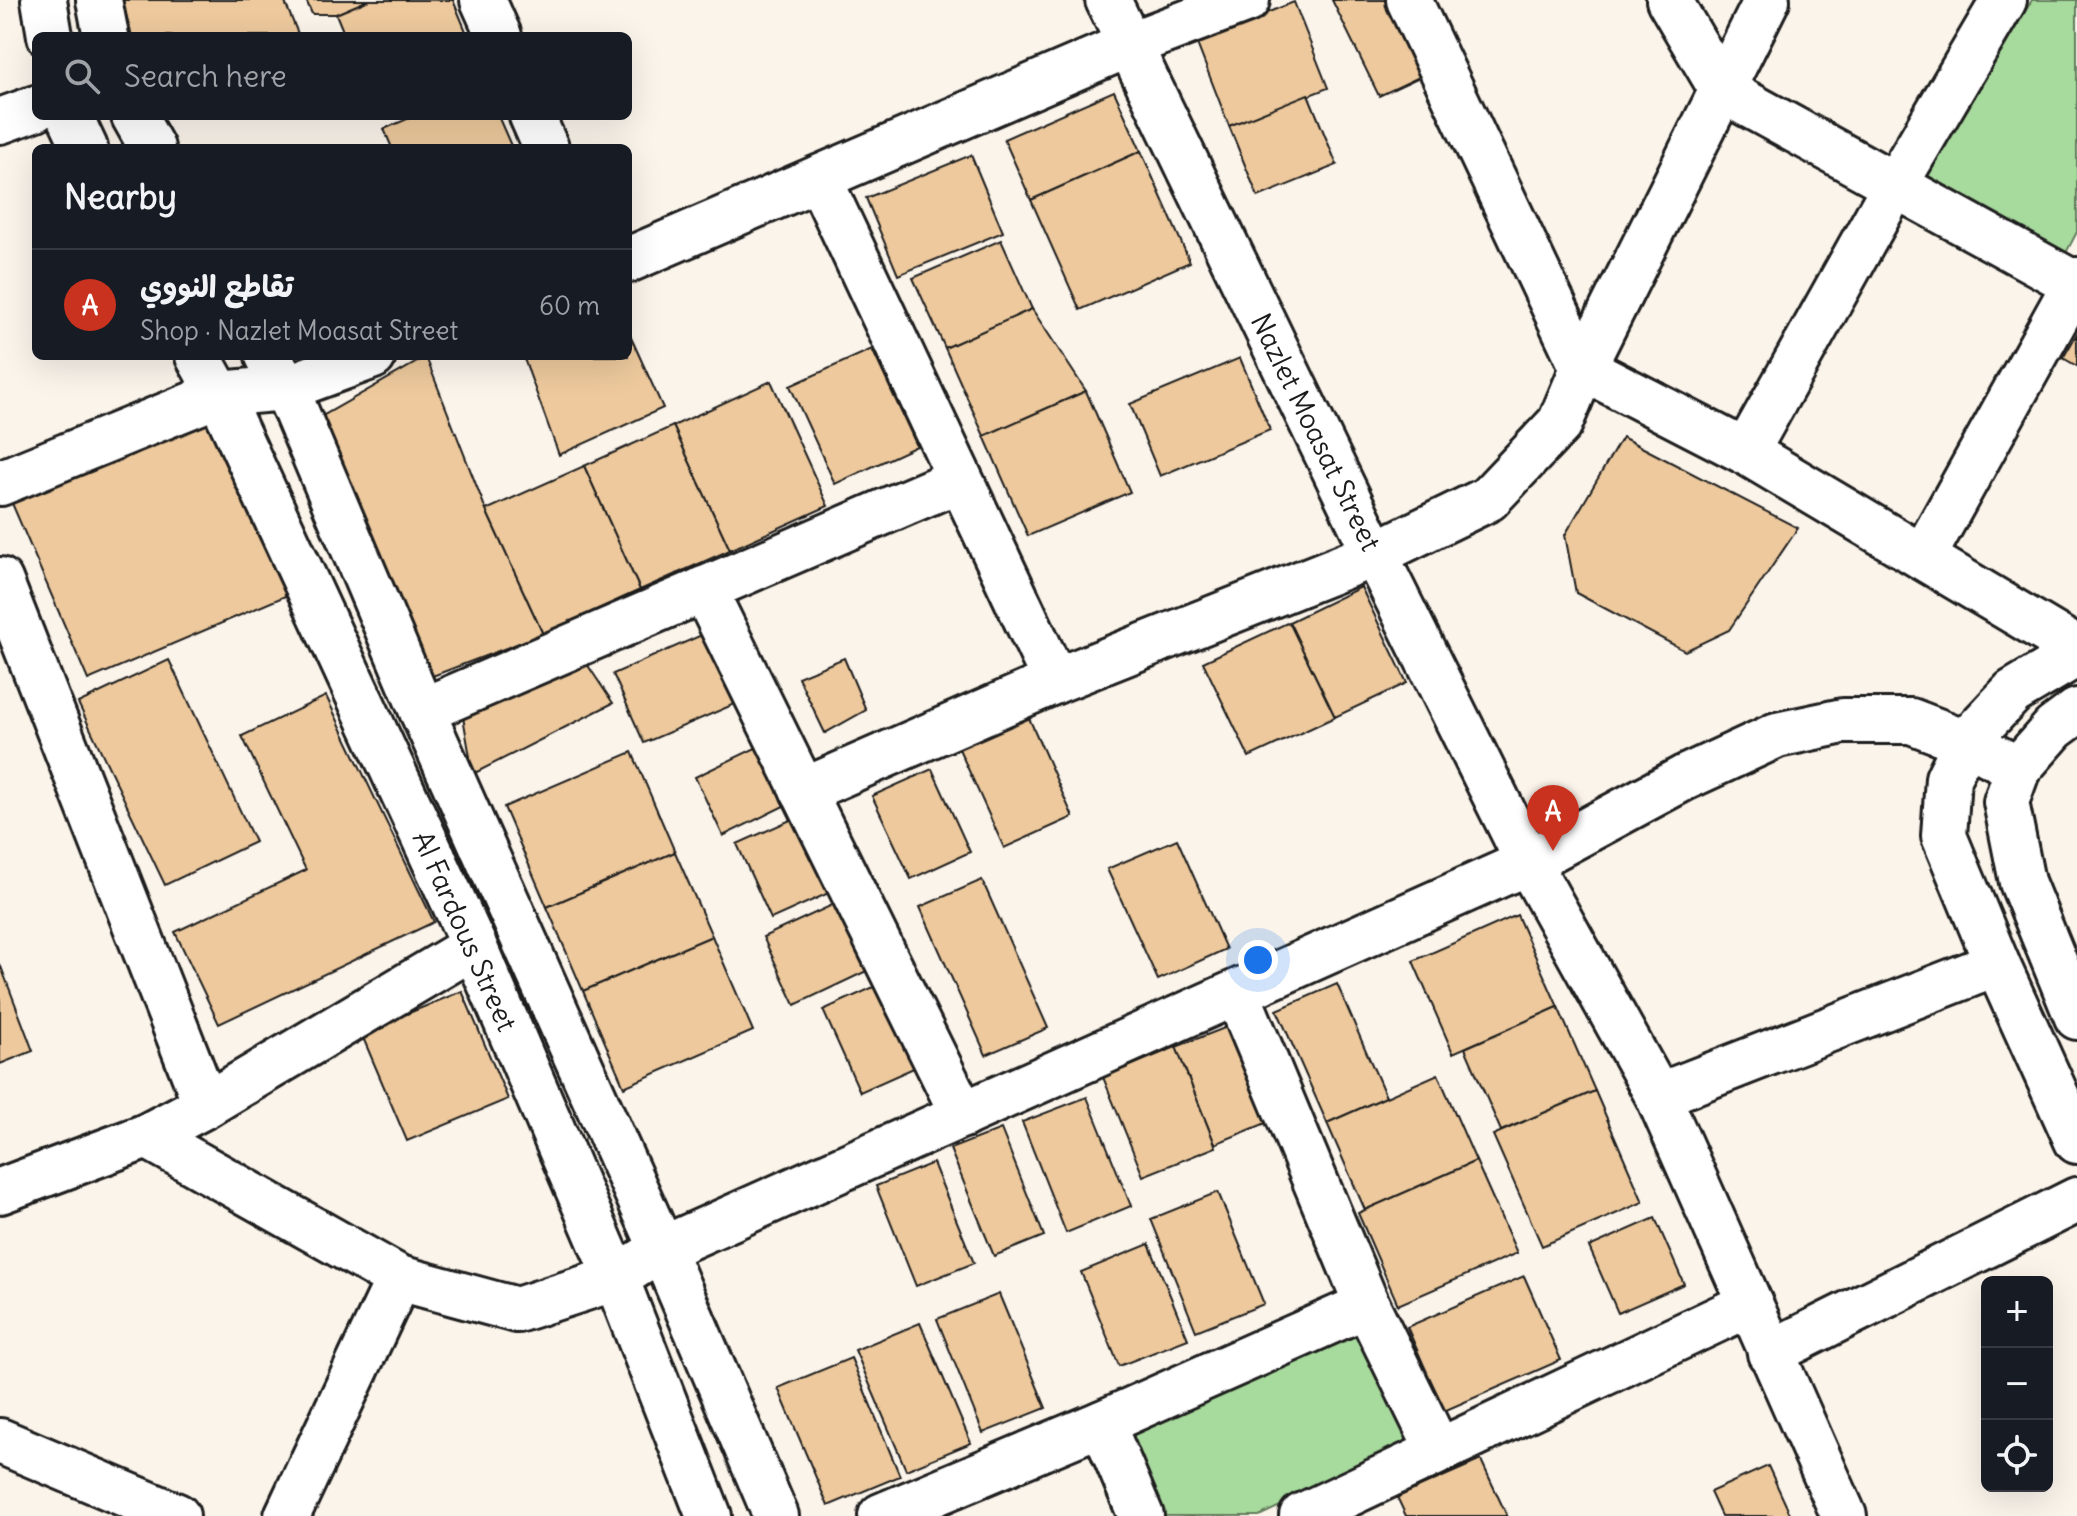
<!DOCTYPE html>
<html lang="en">
<head>
<meta charset="utf-8">
<style>
	body { margin:0; font-family:Delius,"Playpen Sans Arabic",sans-serif; background:#20242c; color:#f1f3f6 }
	.controls { position:absolute; right:24px; bottom:24px; display:grid; overflow:hidden; border-radius:12px; box-shadow:0 8px 32px #0002 }
	.controls button { width:72px; height:72px; display:grid; place-items:center; padding:0; border:0; border-bottom:2px solid #363941; background:#171b24; color:#f1f3f6; font:40px sans-serif }
	.you { position:absolute; left:1258px; top:960px; width:28px; height:28px; margin:-20px; border:6px solid #fff; border-radius:50%; background:#1a73e8; box-shadow:0 0 0 12px #1a73e833 }
	.badge { display:grid; place-items:center; width:52px; height:52px; border-radius:50%; background:#c8321e; color:#fff; font-size:26px; font-weight:700 }
	.pin { position:absolute; translate:-50% -66px; filter:drop-shadow(0 2px 4px #0008) }
	.pin::after { content:''; position:absolute; top:42px; width:28px; height:24px; background:inherit; clip-path:polygon(0 0,100% 0,50% 100%) }
	.list { margin:0; padding:0; list-style:none }
	h2 { display:flex; justify-content:space-between; align-items:center; height:104px; margin:0; padding:0 32px; font-size:34px }
	h2 small { font-size:26px; font-weight:400; color:#9ea1a6 }
	.list li { display:grid; grid-template-columns:52px 1fr auto; gap:24px; align-items:center; box-sizing:border-box; height:112px; padding:0 32px; border-top:2px solid #363941 }
	.list b { display:block; font-size:30px; white-space:nowrap }
	.list p { margin:0; font-size:26px; white-space:nowrap; color:#9ea1a6 }
	.list em { font-size:26px; font-style:normal; color:#9ea1a6 }
	.icon { flex:none; width:44px; height:44px; fill:none; stroke:currentColor; stroke-width:2; stroke-linecap:round; stroke-linejoin:round }
	.map { position:relative; flex:none; width:2077px; height:1516px; overflow:hidden }
	.search { position:absolute; background:#171b24; box-shadow:0 8px 32px #0002; left:32px; top:32px; width:600px; height:88px; display:flex; align-items:center; gap:20px; box-sizing:border-box; padding:0 28px; border-radius:12px; color:#9ea1a6; font-size:30px }
	.panel { position:absolute; background:#171b24; box-shadow:0 8px 32px #0002; left:32px; top:144px; width:600px; height:216px; border-radius:12px }
	.map>svg:first-child { display:block }
	.green { fill:#a7da9d; stroke:#627b5c; stroke-width:2 }
	.building { fill:#edc99d; stroke:#1c1c1c; stroke-width:2 }
	.lines { fill:none; stroke-linecap:round; stroke-linejoin:round }
	.minor-casing { stroke:#1c1c1c; stroke-width:50 }
	.major-casing { stroke:#1c1c1c; stroke-width:50 }
	.minor { stroke:#fff; stroke-width:44 }
	.major { stroke:#fff; stroke-width:44 }
	.labels { text-anchor:middle; dominant-baseline:central; stroke-width:6; stroke-linejoin:round; paint-order:stroke }
	.street-label { font-size:28px; fill:#1c1c1c; stroke:#fff }
</style>
</head>
<body>
<div class="map">
<svg width="2077" height="1516" viewBox="0 0 2077 1516">
	<rect width="100%" height="100%" fill="#fbf4eb"/>
	<filter id="ink" filterUnits="userSpaceOnUse"><feTurbulence type="fractalNoise" baseFrequency=".0125" numOctaves="2"/><feDisplacementMap in="SourceGraphic" scale="16" xChannelSelector="R" yChannelSelector="G"/><feConvolveMatrix kernelMatrix="1 2 1 2 8 2 1 2 1" color-interpolation-filters="sRGB"/></filter>
	<g filter="url(#ink)">
		<g class="green">
			<path d="M2032,0H2077V232L2066,253L1926,179Z"/>
			<path d="M1356,1329L1409,1445L1259,1516H1161L1129,1431Z"/>
		</g>
		<g class="building">
			<path d="M122,0H284L299,36H132Z"/>
			<path d="M306,0H369L336,14H312Z"/>
			<path d="M369,0H453L468,36H345L336,14Z"/>
			<path d="M1332,0H1392L1428,73L1379,96Z"/>
			<path d="M1294,2L1328,88L1229,126L1196,41Z"/>
			<path d="M1114,91L1141,151L1031,200L1004,139Z"/>
			<path d="M1308,94L1337,165L1258,197L1229,126Z"/>
			<path d="M414,116H498L512,148H392L384,129Z"/>
			<path d="M1141,151L1190,262L1080,310L1031,200Z"/>
			<path d="M971,155L1003,232L898,275L866,198Z"/>
			<path d="M1001,240L1032,309L945,348L913,278Z"/>
			<path d="M1032,309L1086,391L984,436L945,348Z"/>
			<path d="M628,331L663,408L559,455L523,356H628Z"/>
			<path d="M2077,334V366L2063,358Z"/>
			<path d="M872,349L917,446L835,484L790,386Z"/>
			<path d="M426,357L486,510L543,634L430,677L319,418Z"/>
			<path d="M1240,358L1270,430L1160,476L1130,404Z"/>
			<path d="M771,381L828,506L730,550L673,426Z"/>
			<path d="M1086,391L1130,492L1028,536L984,436Z"/>
			<path d="M210,408L290,594L88,680L8,494Z"/>
			<path d="M673,426L730,550L640,590L584,466Z"/>
			<path d="M1622,437L1798,528L1729,630L1685,651L1576,593L1565,535Z"/>
			<path d="M584,466L640,590L543,634L486,510Z"/>
			<path d="M1361,587L1407,683L1335,717L1289,622Z"/>
			<path d="M1289,622L1335,717L1249,757L1203,662Z"/>
			<path d="M713,630L744,700L644,743L613,674Z"/>
			<path d="M844,658L866,710L825,733L798,677Z"/>
			<path d="M169,660L255,842L165,885L78,703Z"/>
			<path d="M585,661L613,703L473,774L463,717Z"/>
			<path d="M326,696L434,922L219,1024L175,932L306,870L242,736Z"/>
			<path d="M1025,709L1073,817L1004,848L955,740Z"/>
			<path d="M768,742L796,800L723,836L695,777Z"/>
			<path d="M632,752L675,852L547,907L504,807Z"/>
			<path d="M932,769L970,852L911,879L872,796Z"/>
			<path d="M797,817L831,892L771,919L737,844Z"/>
			<path d="M1177,839L1226,949L1158,980L1107,869Z"/>
			<path d="M675,852L712,936L583,991L547,907Z"/>
			<path d="M982,880L1048,1028L986,1055L920,907Z"/>
			<path d="M843,900L875,967L795,1005L763,937Z"/>
			<path d="M1517,915L1558,1007L1453,1053L1413,961Z"/>
			<path d="M712,936L753,1031L624,1087L583,991Z"/>
			<path d="M0,964L33,1051L0,1064Z"/>
			<path d="M1337,984L1386,1097L1327,1123L1277,1010Z"/>
			<path d="M878,985L916,1067L860,1092L823,1010Z"/>
			<path d="M462,991L508,1099L407,1141L361,1033Z"/>
			<path d="M1558,1007L1595,1091L1501,1131L1465,1048Z"/>
			<path d="M1232,1025L1271,1121L1215,1144L1176,1047Z"/>
			<path d="M1176,1047L1216,1147L1143,1176L1103,1077Z"/>
			<path d="M1438,1074L1476,1161L1365,1210L1327,1123Z"/>
			<path d="M1595,1091L1643,1202L1542,1246L1493,1135Z"/>
			<path d="M1087,1097L1131,1206L1066,1233L1022,1122Z"/>
			<path d="M1001,1129L1044,1236L994,1256L950,1149Z"/>
			<path d="M1476,1161L1517,1253L1398,1305L1358,1213Z"/>
			<path d="M933,1163L974,1263L916,1286L876,1186Z"/>
			<path d="M1218,1192L1264,1304L1196,1331L1151,1219Z"/>
			<path d="M1655,1218L1684,1284L1618,1313L1589,1247Z"/>
			<path d="M1149,1244L1188,1339L1119,1366L1081,1272Z"/>
			<path d="M1524,1276L1561,1360L1444,1411L1407,1327Z"/>
			<path d="M999,1294L1046,1408L983,1433L937,1319Z"/>
			<path d="M920,1323L971,1443L906,1470L855,1350Z"/>
			<path d="M851,1358L900,1476L828,1506L778,1388Z"/>
			<path d="M1481,1460L1507,1516H1406L1397,1497Z"/>
			<path d="M1768,1466L1791,1516H1721L1710,1492Z"/>
		</g>
		<g class="lines">
			<g class="minor-casing">
				<g id="minor">
					<path d="M483,0L499,36"/>
					<path d="M1108,0L1375,554L1528,862L1658,1096L1844,1516"/>
					<path d="M1409,0L1583,368L1746,452L2077,649"/>
					<path d="M1669,0L1722,90L2077,285"/>
					<path d="M532,116L546,148"/>
					<path d="M0,121L36,108"/>
					<path d="M819,178L1055,681"/>
					<path d="M628,260L1128,45L1247,0"/>
					<path d="M1746,452L1895,185L2004,0"/>
					<path d="M0,483L219,394L286,388L373,356"/>
					<path d="M1923,557L2077,280"/>
					<path d="M0,580L206,1105"/>
					<path d="M704,589L963,1115"/>
					<path d="M2077,654L2013,692L1966,742L1948,778L1944,836L1997,964L2077,1141"/>
					<path d="M422,711L958,480"/>
					<path d="M2077,711L2054,728L2018,769L2006,802L2022,882L2077,1017"/>
					<path d="M803,791L1055,681L1375,554L1488,499L1560,423L1583,368L1767,0"/>
					<path d="M1237,993L1367,1305L1438,1450"/>
					<path d="M1658,1096L1997,964"/>
					<path d="M147,1136L399,1278L517,1310L616,1278L662,1249L1528,862L1684,778L1777,735L1843,721H1911L1966,742L2018,769"/>
					<path d="M0,1191L147,1136L206,1105L474,946"/>
					<path d="M1770,1353L2077,1200"/>
					<path d="M1102,1423L1141,1516"/>
					<path d="M0,1441L177,1516"/>
					<path d="M287,1516L399,1278"/>
					<path d="M881,1516L1102,1423L1367,1305"/>
					<path d="M1302,1516L1750,1304"/>
				</g>
			</g>
			<g class="major-casing">
				<g id="major">
					<path d="M44,0L50,36"/>
					<path d="M99,0L106,36"/>
					<path d="M70,116L85,148"/>
					<path d="M134,116L152,148"/>
					<path d="M198,356L219,394L474,946L616,1278L709,1516"/>
					<path d="M268,356L286,388L422,711L662,1249L776,1516"/>
				</g>
			</g>
			<use href="#minor" class="minor"/>
			<use href="#major" class="major"/>
		</g>
	</g>
	<g class="labels">
		<g class="street-label">
			<text transform="translate(1316 432) rotate(64)">Nazlet Moasat Street</text>
			<text transform="translate(465 931) rotate(66)">Al Fardous Street</text>
		</g>
	</g>
</svg>
<div class="controls">
<button>+</button>
<button>−</button>
<button><svg class="icon" aria-label="locate" viewBox="0 0 24 24"><circle cx="12" cy="12" r="6"/><path d="M12 2v4M12 18v4M2 12h4M18 12h4"/></svg></button>
</div>
<div class="you"></div>
<div class="pin badge" style="left:1553px;top:851px">A</div>
<div class="search"><svg class="icon" aria-label="search" viewBox="0 0 24 24"><circle cx="10" cy="10" r="6"/><path d="M15 15l6 6"/></svg>Search here</div>
<section class="panel">
<h2>Nearby<small></small></h2>
<ul class="list">
<li><span class="badge">A</span><div><b>تقاطع النووي</b><p>Shop · Nazlet Moasat Street</p></div><em>60 m</em></li>
</ul>
</section>
</div>
</body>
</html>
